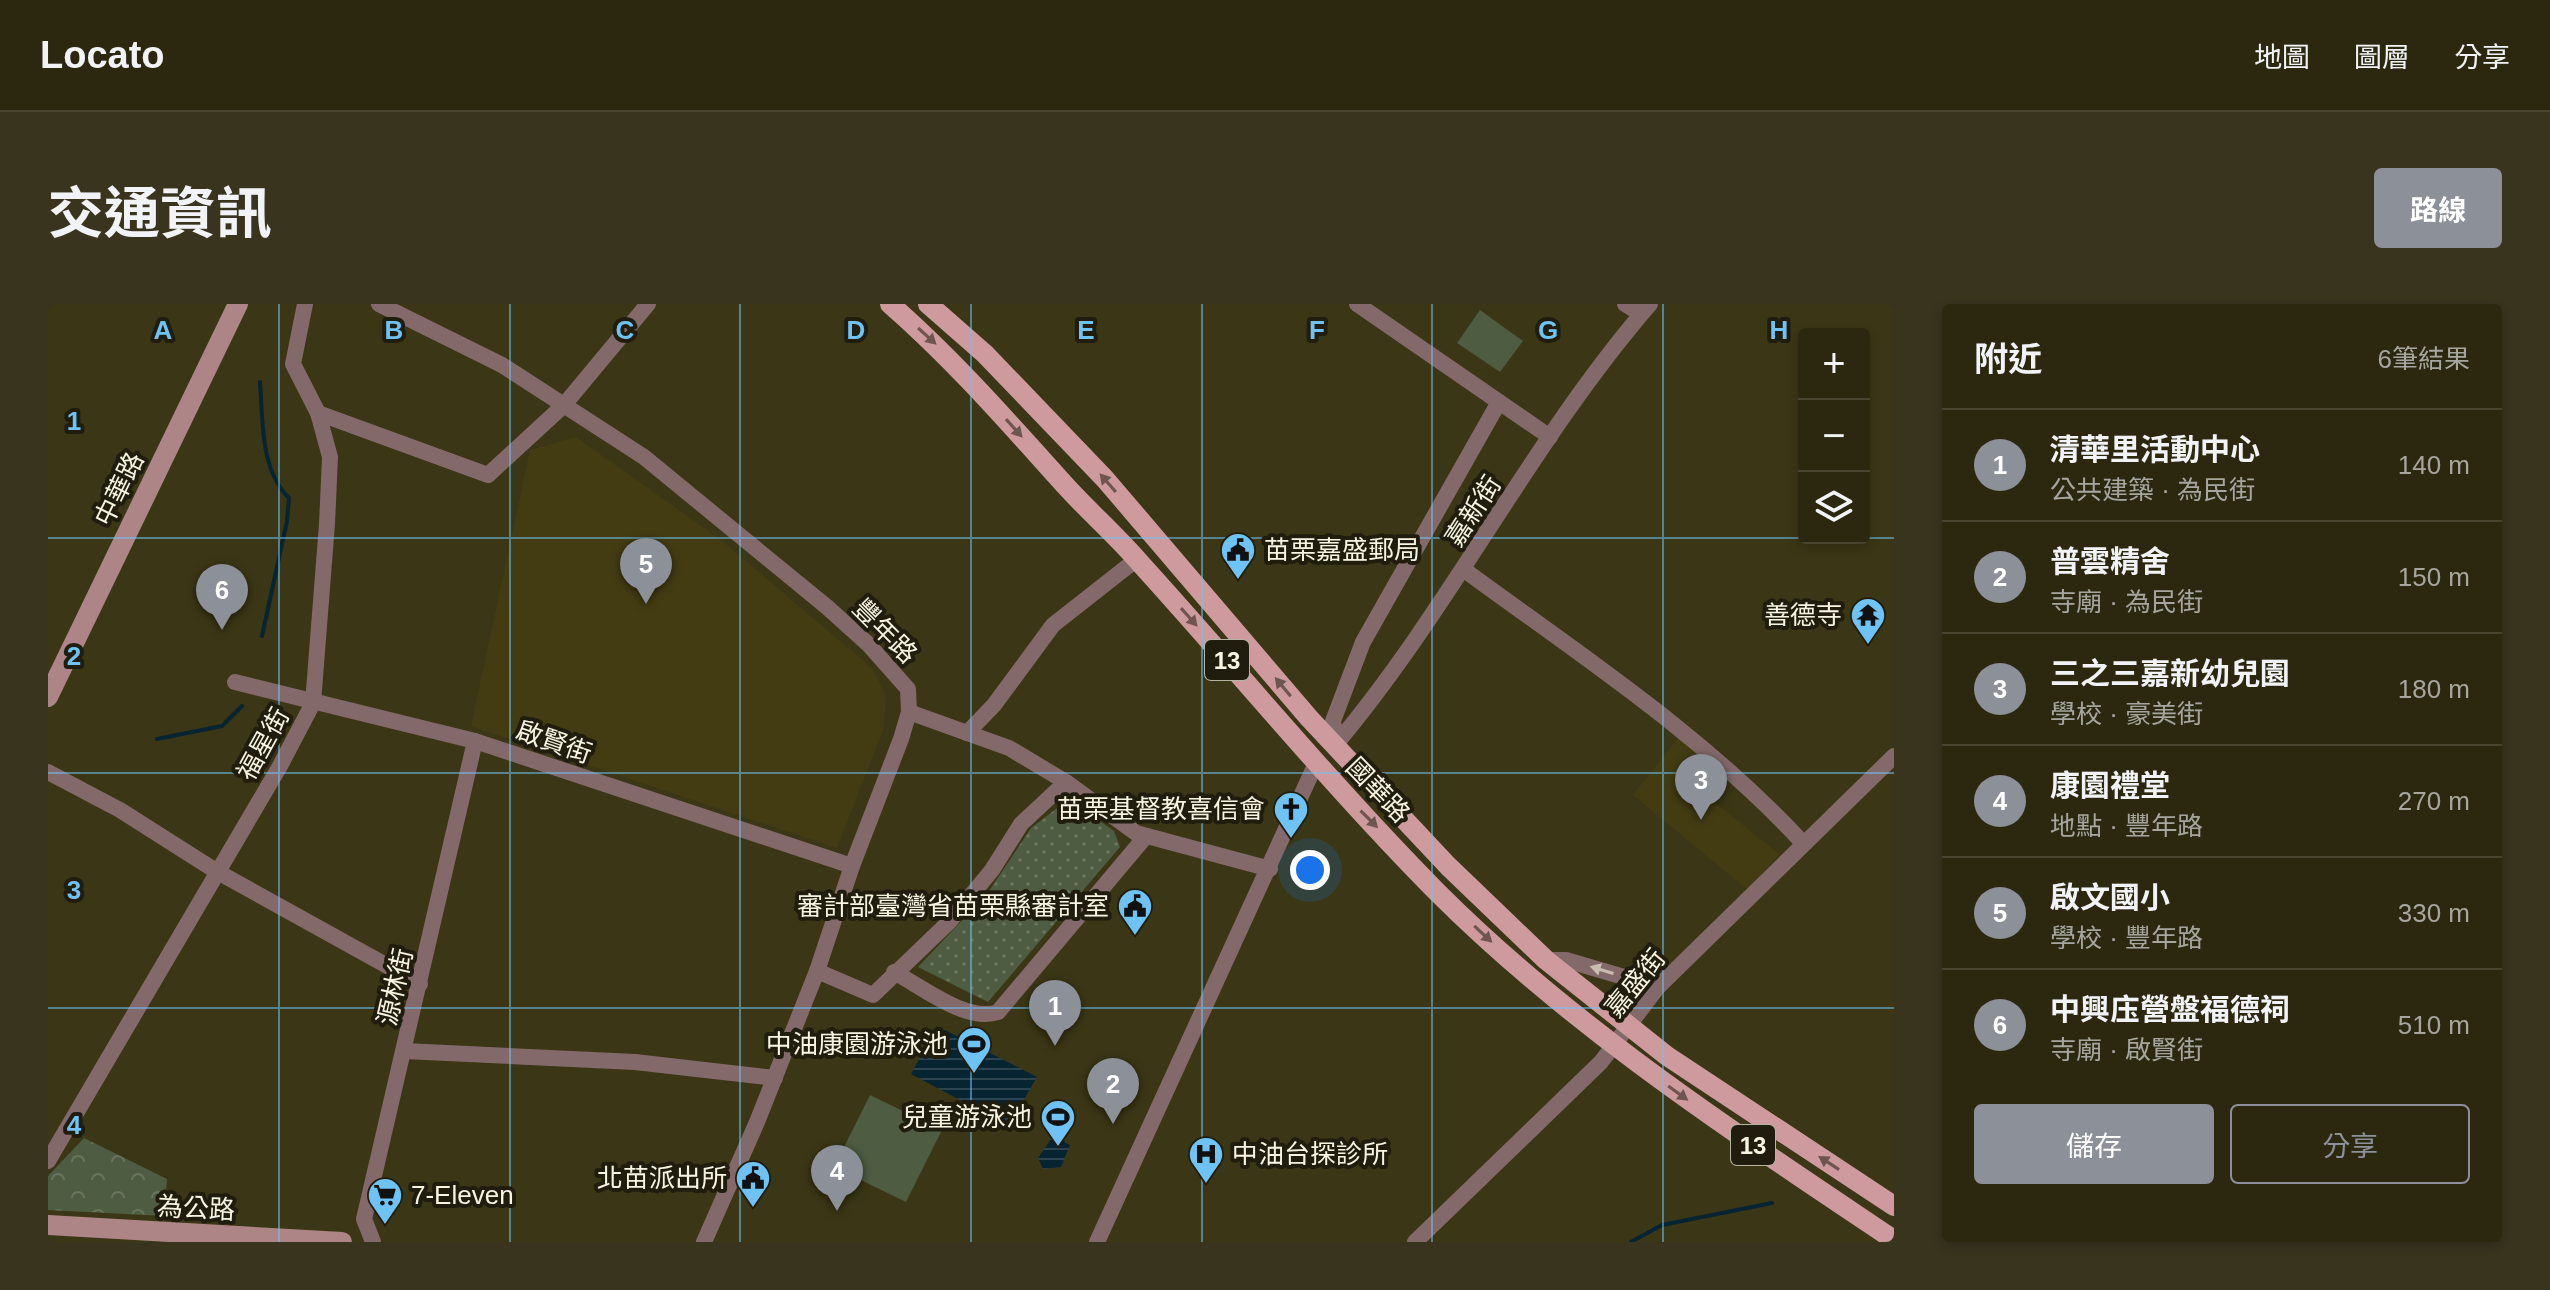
<!DOCTYPE html>
<html lang="zh-TW">
<head>
<meta charset="utf-8">
<style>
	body { margin:0; font-family:Helvetica,"Noto Sans TC",sans-serif; background:#38341e; color:#f1f3f6 }
	.controls { position:absolute; right:24px; top:24px; display:grid; overflow:hidden; border-radius:8px; box-shadow:0 4px 12px #0003 }
	.controls button { width:72px; height:72px; display:grid; place-items:center; padding:0; border:0; border-bottom:2px solid #484430; background:#2c2810; color:#f1f3f6; font:40px sans-serif }
	.you { position:absolute; left:1262px; top:566px; width:28px; height:28px; margin:-20px; border:6px solid #fff; border-radius:50%; background:#1a73e8; box-shadow:0 0 0 12px #1a73e833 }
	.badge { display:grid; place-items:center; width:52px; height:52px; border-radius:50%; background:#8c9099; color:#fff; font-size:26px; font-weight:700 }
	.pin { position:absolute; translate:-50% -66px; filter:drop-shadow(0 2px 4px #0008) }
	.pin::after { content:''; position:absolute; top:42px; width:28px; height:24px; background:inherit; clip-path:polygon(0 0,100% 0,50% 100%) }
	.list { margin:0; padding:0; list-style:none }
	h2 { display:flex; justify-content:space-between; align-items:center; height:104px; margin:0; padding:0 32px; font-size:34px }
	h2 small { font-size:26px; font-weight:400; color:#a6a69f }
	.list li { display:grid; grid-template-columns:52px 1fr auto; gap:24px; align-items:center; box-sizing:border-box; height:112px; padding:0 32px; border-top:2px solid #484430 }
	.list b { display:block; font-size:30px; white-space:nowrap }
	.list p { margin:0; font-size:26px; white-space:nowrap; color:#a6a69f }
	.list em { font-size:26px; font-style:normal; color:#a6a69f }
	.actions { display:flex; gap:16px; padding:24px 32px }
	.actions a { flex:1; padding:18px 0; border:2px solid #8c9099; border-radius:8px; text-align:center; font-size:28px; color:#8c9099 }
	.actions .main { background:#8c9099; color:#fff }
	.icon { flex:none; width:44px; height:44px; fill:none; stroke:currentColor; stroke-width:2; stroke-linecap:round; stroke-linejoin:round }
	.map { position:relative; flex:none; width:1846px; height:938px; overflow:hidden; border-radius:8px }
	header { display:flex; align-items:center; gap:48px; box-sizing:border-box; height:112px; padding:0 40px; background:#2c2810; border-bottom:2px solid #484430 }
	header strong { font-size:38px }
	nav { display:flex; gap:44px; margin-inline-start:auto; font-size:28px }
	.intro { display:flex; align-items:center; justify-content:space-between; box-sizing:border-box; height:192px; padding:0 48px }
	h1 { margin:0; font-size:56px }
	.button { padding:20px 36px; border-radius:8px; background:#8c9099; color:#fff; font-size:28px; font-weight:700 }
	main { display:flex; gap:48px; padding:0 48px }
	aside { flex:1; background:#2c2810; border-radius:8px; box-shadow:0 4px 12px #0003 }
	.map>svg:first-child { display:block }
	.built { fill:#433c13 }
	.grass { fill:url(#grass-dots) }
	.park { fill:url(#park-crowns) }
	.pitch { fill:#4e5c41 }
	.water { fill:url(#water-rules) }
	.lines { fill:none; stroke-linecap:round; stroke-linejoin:round }
	.stream { stroke:#062432; stroke-width:4 }
	.street { stroke:#83696a; stroke-width:16 }
	.secondary { stroke:#ad8587; stroke-width:20 }
	.primary { stroke:#ce9a9e; stroke-width:20 }
	.oneway { fill:#6e554f }
	.oneway2 { fill:#c9bdb2 }
	.grid { fill:none; stroke:#6fc2f4; stroke-width:2; stroke-opacity:0.55 }
	.labels { text-anchor:middle; dominant-baseline:central; stroke-width:8; stroke-linejoin:round; paint-order:stroke }
	.shield { fill:#201d0f; stroke:#b6b4a3; stroke-width:2 }
	.shield-label { font-size:24px; font-weight:bold; fill:#f7f5e2 }
	.street-label { font-size:26px; fill:#f7f5e2; stroke:#201d0f }
	.poi-label { font-size:26px; fill:#f7f5e2; stroke:#201d0f; text-anchor:end }
	.grid-label { font-size:26px; text-anchor:middle; font-weight:bold; fill:#6fc2f4; stroke:#201d0f; stroke-width:8; stroke-linejoin:round; paint-order:stroke }
</style>
</head>
<body>
<header>
<strong>Locato</strong>
<nav><a>地圖</a><a>圖層</a><a>分享</a></nav>
</header>
<div class="intro"><h1>交通資訊</h1><a class="button">路線</a></div>
<main>
<div class="map">
<svg width="1846" height="938" viewBox="0 0 1846 938">
	<defs>
		<pattern id="grass-dots" width="8" height="8" patternUnits="userSpaceOnUse" patternTransform="scale(2)"><rect width="8" height="8" fill="#4e5c41"/><path d="M2 2h.1M6 6h.1" fill="none" stroke="#68745c" stroke-width="1.8" stroke-linecap="round"/></pattern>
		<pattern id="park-crowns" width="20" height="18" patternUnits="userSpaceOnUse" patternTransform="scale(2)"><rect width="20" height="18" fill="#4e5c41"/><path d="M2 6a3 3 0 1 1 6 0M12 15a3 3 0 1 1 6 0" fill="none" stroke="#68745c"/></pattern>
		<pattern id="water-rules" width="6" height="5" patternUnits="userSpaceOnUse" patternTransform="scale(2)"><rect width="6" height="5" fill="#062432"/><path d="M0 2.5h6" fill="none" stroke="#2b444f"/></pattern>
	</defs>
	<rect width="100%" height="100%" fill="#3b3615"/>
	<g class="built">
		<path d="M528,133L673,236L824,364L838,391L836,424L789,544L423,422L482,146Z"/>
		<path d="M1631,433L1681,473L1665,497L1731,550L1700,586L1585,491Z"/>
	</g>
	<path class="grass" d="M1021,495L1066,527L1072,543L940,698L870,663L939,590L983,524Z"/>
	<path class="park" d="M36,834L119,875L116,912L0,906V872Z"/>
	<g class="pitch">
		<path d="M1432,6L1475,37L1452,68L1409,39Z"/>
		<path d="M822,791L894,826L858,898L786,863Z"/>
	</g>
	<g class="water">
		<path d="M889,722L989,773L961,822L863,770Z"/>
		<path d="M1017,822L1022,825L1016,838L1022,841L1013,863L995,865L990,854L1001,838L1003,828Z"/>
	</g>
	<g class="lines">
		<g class="stream">
			<path d="M212,78C215,117 212,166 241,194L239,217L214,332"/>
			<path d="M109,435L174,422L194,402"/>
			<path d="M1583,938L1614,921L1724,899"/>
		</g>
		<g class="street">
			<path d="M331,0L454,61L596,153L779,303L820,340L860,385L861,408L853,435L804,562L769,667L709,818L656,938"/>
			<path d="M1309,0L1502,133"/>
			<path d="M1577,0L1593,10"/>
			<path d="M270,109L440,171L516,101L600,0"/>
			<path d="M1415,265C1532,351 1655,431 1754,538"/>
			<path d="M187,378L427,437L804,562"/>
			<path d="M861,408L961,444L1018,478L1088,529L1222,565"/>
			<path d="M919,429L946,401L1005,321L1089,255"/>
			<path d="M1288,440C1404,302 1484,136 1602,0"/>
			<path d="M1288,440L1285,417L1315,338L1451,98"/>
			<path d="M0,468L72,506L168,567L372,680"/>
			<path d="M1498,656H1518L1610,683"/>
			<path d="M769,667L825,691L902,617L944,566L973,520L1018,478"/>
			<path d="M846,668C874,683 919,719 950,708L1098,532"/>
			<path d="M357,747L587,758L727,774"/>
			<path d="M0,857L232,462L265,399L279,220L282,153L270,109L245,60L257,0"/>
			<path d="M325,938L316,915L427,437"/>
			<path d="M1049,938L1269,457"/>
			<path d="M1367,938L1553,758L1610,683L1846,452"/>
		</g>
		<g class="secondary">
			<path d="M0,393L190,0"/>
			<path d="M0,921L294,938"/>
		</g>
		<g class="primary">
			<path d="M842,0C905,55 959,117 1015,179C1040,207 1068,231 1092,259C1191,368 1285,483 1389,588C1525,724 1687,829 1846,936"/>
			<path d="M880,0L937,50L1057,175L1261,414L1400,562L1498,656L1619,752L1846,902"/>
		</g>
	</g>
	<defs><path id="oneway-solid" d="M-6-.8H1V-3.2L6.5 0L1 3.2V.8H-6Z" transform="scale(2)"/></defs>
	<g class="oneway">
		<use href="#oneway-solid" transform="translate(879 32) rotate(42)"/>
		<use href="#oneway-solid" transform="translate(966 124) rotate(48)"/>
		<use href="#oneway-solid" transform="translate(1060 179) rotate(-131)"/>
		<use href="#oneway-solid" transform="translate(1141 313) rotate(48)"/>
		<use href="#oneway-solid" transform="translate(1235 383) rotate(-130)"/>
		<use href="#oneway-solid" transform="translate(1321 515) rotate(45)"/>
		<use href="#oneway-solid" transform="translate(1435 630) rotate(43)"/>
		<use href="#oneway-solid" transform="translate(1630 789) rotate(36)"/>
		<use href="#oneway-solid" transform="translate(1781 859) rotate(-147)"/>
	</g>
	<use class="oneway2" href="#oneway-solid" transform="translate(1554 666) rotate(-163)"/>
	<path class="grid" d="M231,0V938M462,0V938M692,0V938M923,0V938M1154,0V938M1384,0V938M1615,0V938M0,234H1846M0,469H1846M0,704H1846"/>
	<defs>
		<g id="civic-pin" transform="scale(1.8)"><path d="M0 17L-7.5 6A9.5 9.5 0 1 1 7.5 6Z" fill="#6fc2f4" stroke="#201d0f"/><path d="M-.6-6.5H3V-4.5H.6V-3L4-1V1h2V6H-6V1h2V-1L-.6-3ZM-1.2 2.5V6h2.4V2.5Z" fill="#111"/></g>
		<g id="temple-pin" transform="scale(1.8)"><path d="M0 17L-7.5 6A9.5 9.5 0 1 1 7.5 6Z" fill="#6fc2f4" stroke="#201d0f"/><path d="M0-6L5-2H3V0L6.5 2.5H4V6H1.5V3h-3V6H-4V2.5H-6.5L-3 0V-2H-5Z" fill="#111"/></g>
		<g id="church-pin" transform="scale(1.8)"><path d="M0 17L-7.5 6A9.5 9.5 0 1 1 7.5 6Z" fill="#6fc2f4" stroke="#201d0f"/><path d="M-1.2-6h2.4v3.5h3.3v2.4h-3.3V6h-2.4V-.1h-3.3v-2.4h3.3Z" fill="#111"/></g>
		<g id="stadium-pin" transform="scale(1.8)"><path d="M0 17L-7.5 6A9.5 9.5 0 1 1 7.5 6Z" fill="#6fc2f4" stroke="#201d0f"/><path d="M0-5a6.5 5 0 1 0 0 10a6.5 5 0 1 0 0-10ZM-3.5-1.8h7v3.6h-7Z" fill="#111"/></g>
		<g id="hospital-pin" transform="scale(1.8)"><path d="M0 17L-7.5 6A9.5 9.5 0 1 1 7.5 6Z" fill="#6fc2f4" stroke="#201d0f"/><path d="M-5-5h3v3.5h4V-5h3V5h-3V1.5h-4V5h-3Z" fill="#111"/></g>
		<g id="supermarket-pin" transform="scale(1.8)"><path d="M0 17L-7.5 6A9.5 9.5 0 1 1 7.5 6Z" fill="#6fc2f4" stroke="#201d0f"/><path d="M-6-5.5h2.5l.6 2H6L4.5 2H-2.5L-4.4-4H-6ZM-1.5 3.2a1.3 1.3 0 1 0 .1 0ZM3 3.2a1.3 1.3 0 1 0 .1 0Z" fill="#111"/></g>
	</defs>
	<g fill-rule="evenodd">
		<use href="#civic-pin" x="1190" y="246"/>
		<use href="#temple-pin" x="1820" y="311"/>
		<use href="#church-pin" x="1243" y="505"/>
		<use href="#civic-pin" x="1087" y="602"/>
		<use href="#stadium-pin" x="926" y="740"/>
		<use href="#stadium-pin" x="1010" y="813"/>
		<use href="#hospital-pin" x="1158" y="850"/>
		<use href="#civic-pin" x="705" y="874"/>
		<use href="#supermarket-pin" x="337" y="891"/>
	</g>
	<g class="labels">
		<g class="shield">
			<rect x="1157" y="336" width="44" height="40" rx="6"/>
			<rect x="1683" y="821" width="44" height="40" rx="6"/>
		</g>
		<g class="shield-label">
			<text x="1179" y="356">13</text>
			<text x="1705" y="841">13</text>
		</g>
		<g class="street-label">
			<text transform="translate(71 185) rotate(-64)">中華路</text>
			<text transform="translate(1425 207) rotate(-57)">嘉新街</text>
			<text transform="translate(837 327) rotate(45)">豐年路</text>
			<text transform="translate(506 438) rotate(19)">啟賢街</text>
			<text transform="translate(215 440) rotate(-61)">福星街</text>
			<text transform="translate(1330 486) rotate(46)">國華路</text>
			<text transform="translate(1587 679) rotate(-51)">嘉盛街</text>
			<text transform="translate(347 683) rotate(-77)">源林街</text>
			<text transform="translate(148 904) rotate(3)">為公路</text>
		</g>
		<g class="poi-label">
			<text x="1216" y="246" text-anchor="start">苗栗嘉盛郵局</text>
			<text x="1794" y="311">善德寺</text>
			<text x="1217" y="505">苗栗基督教喜信會</text>
			<text x="1061" y="602">審計部臺灣省苗栗縣審計室</text>
			<text x="900" y="740">中油康園游泳池</text>
			<text x="984" y="813">兒童游泳池</text>
			<text x="1184" y="850" text-anchor="start">中油台探診所</text>
			<text x="679" y="874">北苗派出所</text>
			<text x="363" y="891" text-anchor="start">7-Eleven</text>
		</g>
	</g>
	<g class="grid-label">
		<text x="115" y="35">A</text>
		<text x="346" y="35">B</text>
		<text x="577" y="35">C</text>
		<text x="808" y="35">D</text>
		<text x="1038" y="35">E</text>
		<text x="1269" y="35">F</text>
		<text x="1500" y="35">G</text>
		<text x="1731" y="35">H</text>
		<text x="26" y="126">1</text>
		<text x="26" y="361">2</text>
		<text x="26" y="595">3</text>
		<text x="26" y="830">4</text>
	</g>
</svg>
<div class="controls">
<button>+</button>
<button>−</button>
<button><svg class="icon" aria-label="layers" viewBox="0 0 24 24"><path d="M12 4l9 5-9 5-9-5zM3 14l9 5 9-5"/></svg></button>
</div>
<div class="you"></div>
<div class="pin badge" style="left:1007px;top:742px">1</div>
<div class="pin badge" style="left:1065px;top:820px">2</div>
<div class="pin badge" style="left:1653px;top:516px">3</div>
<div class="pin badge" style="left:789px;top:907px">4</div>
<div class="pin badge" style="left:598px;top:300px">5</div>
<div class="pin badge" style="left:174px;top:326px">6</div>
</div>
<aside>
<h2>附近<small>6筆結果</small></h2>
<ul class="list">
<li><span class="badge">1</span><div><b>清華里活動中心</b><p>公共建築 · 為民街</p></div><em>140 m</em></li>
<li><span class="badge">2</span><div><b>普雲精舍</b><p>寺廟 · 為民街</p></div><em>150 m</em></li>
<li><span class="badge">3</span><div><b>三之三嘉新幼兒園</b><p>學校 · 豪美街</p></div><em>180 m</em></li>
<li><span class="badge">4</span><div><b>康園禮堂</b><p>地點 · 豐年路</p></div><em>270 m</em></li>
<li><span class="badge">5</span><div><b>啟文國小</b><p>學校 · 豐年路</p></div><em>330 m</em></li>
<li><span class="badge">6</span><div><b>中興庒營盤福德祠</b><p>寺廟 · 啟賢街</p></div><em>510 m</em></li>
</ul>
<div class="actions"><a class="main">儲存</a><a>分享</a></div>
</aside>
</main>
</body>
</html>
